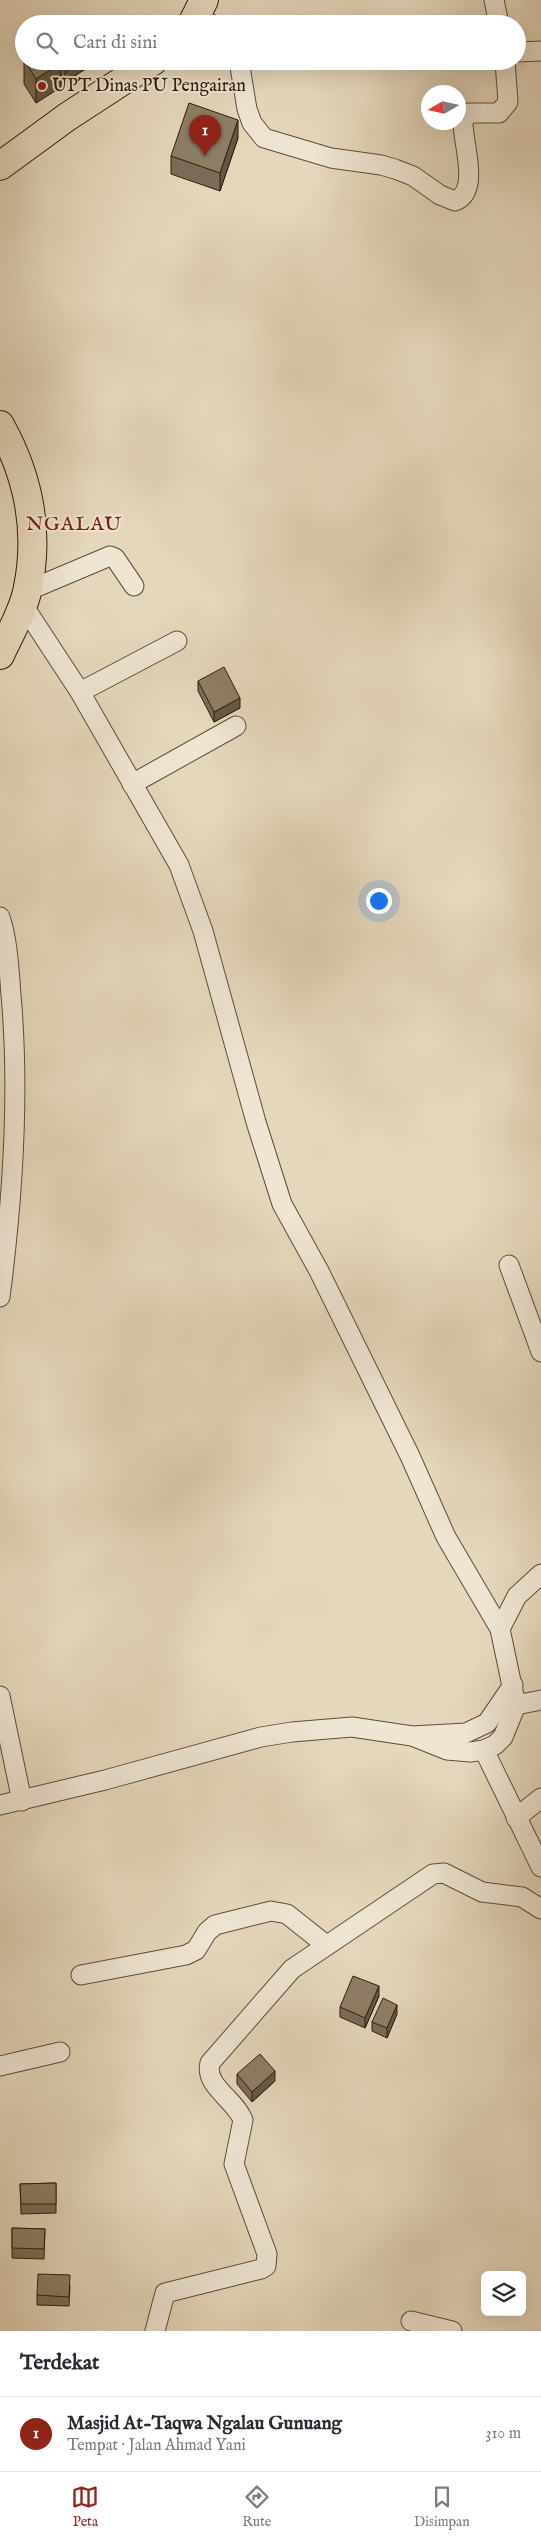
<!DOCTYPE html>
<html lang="id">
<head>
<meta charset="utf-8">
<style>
	body { margin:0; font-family:"IM FELL English",serif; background:#f2f2f3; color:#2b2b33 }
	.controls { position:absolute; right:15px; bottom:15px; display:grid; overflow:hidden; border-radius:8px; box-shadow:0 5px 20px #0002 }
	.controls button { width:45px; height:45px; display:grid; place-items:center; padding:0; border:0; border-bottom:1px solid #e1e1e2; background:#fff; color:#2b2b33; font:25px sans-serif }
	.compass { position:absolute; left:421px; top:85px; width:45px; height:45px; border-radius:50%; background:#fff; box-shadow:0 5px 20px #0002; rotate:261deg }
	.you { position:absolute; left:378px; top:900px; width:18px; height:18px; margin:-12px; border:4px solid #fff; border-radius:50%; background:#1a73e8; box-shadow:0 0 0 8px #1a73e833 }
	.badge { display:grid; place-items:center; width:32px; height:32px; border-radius:50%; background:#8f2418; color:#fff; font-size:16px; font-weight:700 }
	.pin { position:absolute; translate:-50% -41px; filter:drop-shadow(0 1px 2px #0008) }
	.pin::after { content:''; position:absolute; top:26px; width:18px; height:15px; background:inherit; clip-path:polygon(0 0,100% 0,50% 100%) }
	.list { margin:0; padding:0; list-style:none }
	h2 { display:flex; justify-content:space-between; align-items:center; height:65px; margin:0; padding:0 20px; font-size:21px }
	h2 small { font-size:16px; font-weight:400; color:#7c7c81 }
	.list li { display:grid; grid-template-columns:32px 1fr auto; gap:15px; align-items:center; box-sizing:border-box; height:75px; padding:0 20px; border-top:1px solid #e1e1e2 }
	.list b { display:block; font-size:19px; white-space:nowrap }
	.list p { margin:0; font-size:16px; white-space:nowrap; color:#7c7c81 }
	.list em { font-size:16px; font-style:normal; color:#7c7c81 }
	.icon { flex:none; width:28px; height:28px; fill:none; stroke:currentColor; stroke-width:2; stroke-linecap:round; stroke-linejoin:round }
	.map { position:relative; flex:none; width:541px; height:2331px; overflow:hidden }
	.search { position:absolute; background:#fff; box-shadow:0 5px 20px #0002; left:15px; right:15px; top:15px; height:55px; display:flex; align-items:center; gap:12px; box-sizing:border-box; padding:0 18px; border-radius:28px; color:#7c7c81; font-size:19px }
	.sheet { height:140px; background:#fff }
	nav { display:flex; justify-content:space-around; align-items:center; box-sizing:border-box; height:70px; border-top:1px solid #e1e1e2; background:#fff; font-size:14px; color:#7c7c81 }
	nav a { display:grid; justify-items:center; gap:2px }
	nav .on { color:#8f2418 }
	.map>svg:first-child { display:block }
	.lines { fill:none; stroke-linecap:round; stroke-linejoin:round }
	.street-casing { stroke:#5d4c37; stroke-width:21 }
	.highway-casing { stroke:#301d0b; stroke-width:30 }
	.street { stroke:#eee5d3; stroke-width:19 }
	.highway { stroke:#e5d7bc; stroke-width:28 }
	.wall { fill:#7a6c59; stroke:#301d0b }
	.shaded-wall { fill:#635848; stroke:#301d0b }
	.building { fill:#8e7e67; stroke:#301d0b }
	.poi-dot { fill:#8f2418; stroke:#eee5d3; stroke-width:2 }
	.labels { text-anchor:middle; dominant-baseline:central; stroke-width:4; stroke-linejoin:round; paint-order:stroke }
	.poi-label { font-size:18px; fill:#301d0b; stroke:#eee5d3; text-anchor:start }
	.quarter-label { font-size:20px; letter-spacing:1px; fill:#7a1f14; stroke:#eee5d3 }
</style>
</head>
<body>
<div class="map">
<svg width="541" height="2331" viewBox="0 0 541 2331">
	<rect width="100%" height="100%" fill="#e5d7bc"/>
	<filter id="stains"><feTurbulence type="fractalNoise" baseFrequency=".004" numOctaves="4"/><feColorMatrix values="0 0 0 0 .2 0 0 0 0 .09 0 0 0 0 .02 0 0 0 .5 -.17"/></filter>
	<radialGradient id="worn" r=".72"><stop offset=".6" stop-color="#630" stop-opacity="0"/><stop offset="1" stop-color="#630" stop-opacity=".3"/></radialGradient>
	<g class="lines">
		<g class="street-casing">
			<g id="street">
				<path d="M494,0L499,24"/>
				<path d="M197,17L211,24"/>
				<path d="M517,52L541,51"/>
				<path d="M239,61L247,109L252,123L264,138L331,158L381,165L395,169L413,176L440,195L455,201C481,191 462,142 463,121L469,113H499L508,102L505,61"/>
				<path d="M27,591L110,556L115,558L134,586"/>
				<path d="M23,605L80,692L179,865L203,931L256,1122L282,1204L319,1271L410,1456L446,1537L500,1629L516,1705L503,1737L495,1745L484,1750L470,1752L447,1750L412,1736"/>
				<path d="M80,692L177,641"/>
				<path d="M132,784L236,726"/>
				<path d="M0,917C8,942 9,969 11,995C20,1096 13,1197 0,1297"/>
				<path d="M509,1265L541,1352"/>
				<path d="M500,1629L517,1596L541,1574"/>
				<path d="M0,1696L22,1801"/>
				<path d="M516,1705L541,1700"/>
				<path d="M484,1750L541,1867"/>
				<path d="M0,1805L105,1780L261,1737L292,1732L352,1727L412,1736L466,1733L487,1723L513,1685"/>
				<path d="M516,1818L541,1798"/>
				<path d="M81,1975L186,1955L196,1950L207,1932L215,1925L271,1911L287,1914L326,1945"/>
				<path d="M0,2066L60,2052"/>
				<path d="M411,2321L452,2331"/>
				<path d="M155,2331L165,2293L261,2269L266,2266L267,2254L234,2164L243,2120C235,2099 204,2086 210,2063L292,1969L433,1874L444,1873L482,1892L522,1897L541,1909"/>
			</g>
		</g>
		<g class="highway-casing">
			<g id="highway">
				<path d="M192,24L204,0"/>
				<path d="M0,166L67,117L153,61"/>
				<path d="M0,425C29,477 40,533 27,592C22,614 9,635 0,655"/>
			</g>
		</g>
		<use href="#street" class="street"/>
		<use href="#highway" class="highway"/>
	</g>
	<g class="wall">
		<path d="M24,61H87V68L65,82L61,75V87L36,103L24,84Z"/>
		<path d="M238,138L220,191L171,174V156Z"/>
		<path d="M198,681L240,708L214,722L198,691Z"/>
		<path d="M379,1996L365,2028L340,2017V2007Z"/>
		<path d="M397,2014L387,2038L372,2031V2022Z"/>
		<path d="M237,2074L275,2081L252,2102L237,2084Z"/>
		<path d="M56,2183V2213L21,2214L20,2184Z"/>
		<path d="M12,2228L45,2229L44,2259L12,2258Z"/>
		<path d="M70,2285L69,2306L37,2305V2295Z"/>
	</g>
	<g class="shaded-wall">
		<path d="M83,61H87V68L65,82V72Z"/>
		<path d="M61,63V87L36,103V79Z"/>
		<path d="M238,120V138L220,191V173Z"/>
		<path d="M240,698V708L214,722V712Z"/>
		<path d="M379,1986V1996L365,2028V2018Z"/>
		<path d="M397,2005V2014L387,2038V2028Z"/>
		<path d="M275,2071V2081L252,2102V2092Z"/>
	</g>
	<g class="building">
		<path d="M25,61H60L61,63L36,79Z"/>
		<path d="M60,61H83L65,72L61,65Z"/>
		<path d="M189,103L238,120L220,173L171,156Z"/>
		<path d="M224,667L240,698L214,712L198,681Z"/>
		<path d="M353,1976L379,1986L365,2018L340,2007Z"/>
		<path d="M383,1998L397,2005L387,2028L372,2022Z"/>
		<path d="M260,2054L275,2071L252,2092L237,2074Z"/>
		<path d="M56,2183V2204H21L20,2184Z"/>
		<path d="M12,2228L45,2229L44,2249L12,2248Z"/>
		<path d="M38,2274L70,2275L69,2297L37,2295Z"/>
	</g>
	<circle class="poi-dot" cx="42" cy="86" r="5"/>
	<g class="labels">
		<g class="poi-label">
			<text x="52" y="86">UPT Dinas PU Pengairan</text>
		</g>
		<g class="quarter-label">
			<text x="74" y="524">NGALAU</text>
		</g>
	</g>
	<rect width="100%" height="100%" filter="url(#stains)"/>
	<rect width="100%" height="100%" fill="url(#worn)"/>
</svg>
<div class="controls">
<button><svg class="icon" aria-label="layers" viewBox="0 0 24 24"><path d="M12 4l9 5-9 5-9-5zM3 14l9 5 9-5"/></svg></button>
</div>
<svg class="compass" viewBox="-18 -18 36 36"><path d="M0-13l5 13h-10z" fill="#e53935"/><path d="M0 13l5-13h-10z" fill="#7c7c81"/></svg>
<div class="you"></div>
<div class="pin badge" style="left:205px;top:156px">1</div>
<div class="search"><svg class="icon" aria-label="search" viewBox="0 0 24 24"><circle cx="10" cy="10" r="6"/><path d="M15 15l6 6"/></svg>Cari di sini</div>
</div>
<section class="sheet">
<h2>Terdekat<small></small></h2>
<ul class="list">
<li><span class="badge">1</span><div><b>Masjid At-Taqwa Ngalau Gunuang</b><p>Tempat · Jalan Ahmad Yani</p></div><em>310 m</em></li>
</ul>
</section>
<nav>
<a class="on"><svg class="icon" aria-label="map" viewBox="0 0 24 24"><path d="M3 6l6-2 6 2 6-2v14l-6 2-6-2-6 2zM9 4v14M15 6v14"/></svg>Peta</a>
<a><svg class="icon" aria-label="directions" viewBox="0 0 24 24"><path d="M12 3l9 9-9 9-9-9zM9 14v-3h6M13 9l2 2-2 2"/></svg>Rute</a>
<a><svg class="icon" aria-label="saved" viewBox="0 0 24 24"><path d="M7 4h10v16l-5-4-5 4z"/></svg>Disimpan</a>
</nav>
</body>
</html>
